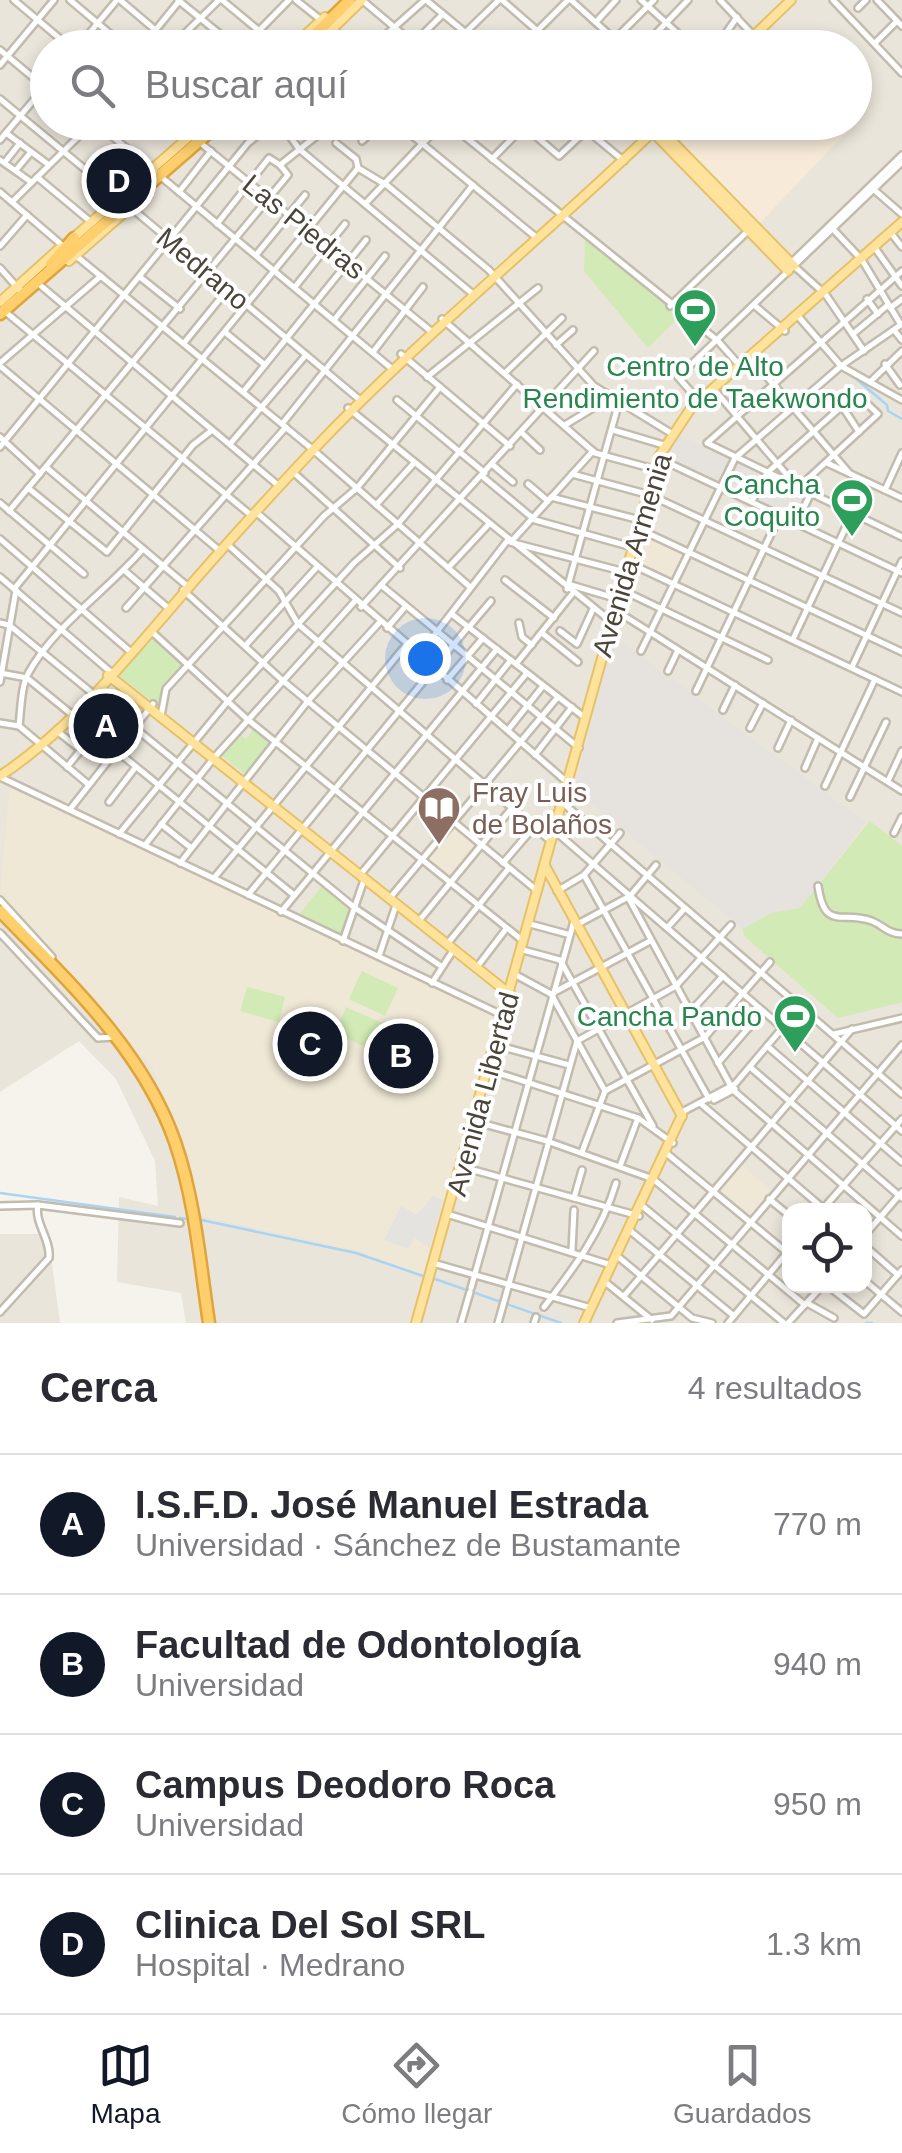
<!DOCTYPE html>
<html lang="es">
<head>
<meta charset="utf-8">
<style>
	body { margin:0; font-family:Helvetica,sans-serif; background:#f7f7f7; color:#2b2b33 }
	.controls { position:absolute; right:30px; bottom:30px; display:grid; overflow:hidden; border-radius:20px; box-shadow:0 5px 15px #0003 }
	.controls button { width:90px; height:90px; display:grid; place-items:center; padding:0; border:0; border-bottom:2px solid #e1e1e2; background:#fff; color:#2b2b33; font:50px sans-serif }
	.you { position:absolute; left:425px; top:658px; width:35px; height:35px; margin:-25px; border:8px solid #fff; border-radius:50%; background:#1a73e8; box-shadow:0 0 0 15px #1a73e833 }
	.badge { display:grid; place-items:center; width:65px; height:65px; border-radius:50%; background:#111827; color:#fff; font-size:32px; font-weight:700 }
	.pin { position:absolute; translate:-50% -50%; border:5px solid #fff; box-shadow:0 2px 10px #0006 }
	.list { margin:0; padding:0; list-style:none }
	h2 { display:flex; justify-content:space-between; align-items:center; height:130px; margin:0; padding:0 40px; font-size:42px }
	h2 small { font-size:32px; font-weight:400; color:#7c7c81 }
	.list li { display:grid; grid-template-columns:65px 1fr auto; gap:30px; align-items:center; box-sizing:border-box; height:140px; padding:0 40px; border-top:2px solid #e1e1e2 }
	.list b { display:block; font-size:38px; white-space:nowrap }
	.list p { margin:0; font-size:32px; white-space:nowrap; color:#7c7c81 }
	.list em { font-size:32px; font-style:normal; color:#7c7c81 }
	.icon { flex:none; width:55px; height:55px; fill:none; stroke:currentColor; stroke-width:2; stroke-linecap:round; stroke-linejoin:round }
	.map { position:relative; flex:none; width:902px; height:1323px; overflow:hidden }
	.search { position:absolute; background:#fff; box-shadow:0 5px 15px #0003; left:30px; right:30px; top:30px; height:110px; display:flex; align-items:center; gap:25px; box-sizing:border-box; padding:0 35px; border-radius:55px; color:#7c7c81; font-size:38px }
	.sheet { height:690px; background:#fff }
	nav { display:flex; justify-content:space-around; align-items:center; box-sizing:border-box; height:140px; border-top:2px solid #e1e1e2; background:#fff; font-size:28px; color:#7c7c81 }
	nav a { display:grid; justify-items:center; gap:5px }
	nav .on { color:#111827 }
	.map>svg:first-child { display:block }
	.residential { fill:#eae5da; fill-rule:evenodd }
	.commercial { fill:#f7ead8 }
	.industrial { fill:#e6e2dd }
	.education { fill:#efe8d6 }
	.green { fill:#d2eab5 }
	.parking { fill:#e5e3e0 }
	.lines { fill:none; stroke-linecap:round; stroke-linejoin:round }
	.stream { stroke:#a9d4f2; stroke-width:2.5 }
	.minor-casing { stroke:#c2bbae; stroke-width:10 }
	.major-casing { stroke:#e6c16a; stroke-width:12 }
	.highway-casing { stroke:#e0a43c; stroke-width:15 }
	.minor { stroke:#fff; stroke-width:5 }
	.major { stroke:#ffe39c; stroke-width:8 }
	.highway { stroke:#ffcf6e; stroke-width:10 }
	.labels { text-anchor:middle; dominant-baseline:central; stroke-width:8; stroke-linejoin:round; paint-order:stroke }
	.street-label { font-size:28px; fill:#4b4439; stroke:#fff }
	.leisure-label { font-size:28px; fill:#27864d; stroke:#fff; text-anchor:end }
	.education-label { font-size:28px; fill:#785e54; stroke:#fff; text-anchor:start }
</style>
</head>
<body>
<div class="map">
<svg width="902" height="1323" viewBox="0 0 902 1323">
	<rect width="100%" height="100%" fill="#f6f3ec"/>
	<g class="residential">
		<path d="M0,0H902V1323H186L181,1293L117,1282L119,1197L158,1206L155,1161L116,1079L79,1041L0,1092ZM48,48H854V122H48ZM790,1210H864V1286H790Z"/>
		<path d="M0,1234H48L60,1323H0Z"/>
	</g>
	<path class="commercial" d="M673,122H855V123L757,226L665,130Z"/>
	<g class="industrial">
		<path d="M677,434L806,495L794,518L665,457Z"/>
		<path d="M614,636L865,822L800,908L771,913L743,929L574,789Z"/>
	</g>
	<g class="education">
		<path d="M645,534L683,553L674,578L637,563Z"/>
		<path d="M10,786L495,1015L427,1276L355,1250L200,1216L189,1155L151,1066L0,893Z"/>
		<path d="M454,827L475,844L448,877L428,859Z"/>
		<path d="M738,1163L771,1190L751,1215L718,1188Z"/>
	</g>
	<g class="green">
		<path d="M585,237L680,316L648,348L584,271Z"/>
		<path d="M151,636L184,666L164,689L161,708L117,674Z"/>
		<path d="M255,727L273,742L246,775L220,754L238,733L246,739Z"/>
		<path d="M870,821L902,846V1002L838,1018L744,936L743,929L771,913L800,908Z"/>
		<path d="M324,883L355,908L343,941L296,919Z"/>
		<path d="M362,971L398,988L385,1016L349,999Z"/>
		<path d="M247,987L285,997L279,1022L240,1011Z"/>
		<path d="M346,1007L382,1023L370,1049L335,1033Z"/>
	</g>
	<path class="parking" d="M433,1196L443,1200L430,1248L415,1238L408,1249L384,1240L401,1206L417,1215Z"/>
	<g class="lines">
		<g class="stream">
			<path d="M854,377L887,405L888,411L902,419"/>
			<path d="M0,1193L175,1217"/>
			<path d="M180,1218L188,1219"/>
			<path d="M197,1219L356,1253L426,1277"/>
			<path d="M435,1279L561,1323"/>
			<path d="M866,1323H872"/>
		</g>
		<g class="minor-casing">
			<g id="minor">
				<path d="M14,0L71,48"/>
				<path d="M70,0L127,48"/>
				<path d="M120,0L173,45"/>
				<path d="M178,0L237,48"/>
				<path d="M222,0L280,48"/>
				<path d="M296,0L321,20"/>
				<path d="M362,0L419,48"/>
				<path d="M426,0L484,48"/>
				<path d="M502,0L557,48"/>
				<path d="M571,0L624,48"/>
				<path d="M641,0L694,48"/>
				<path d="M720,0L754,36"/>
				<path d="M833,0L902,73"/>
				<path d="M877,0L902,26"/>
				<path d="M858,8L866,0"/>
				<path d="M596,22L616,0"/>
				<path d="M334,30L356,48"/>
				<path d="M466,32L499,0"/>
				<path d="M182,35L197,48"/>
				<path d="M615,39L654,0"/>
				<path d="M414,43L443,14"/>
				<path d="M875,43L897,21"/>
				<path d="M77,48L117,0"/>
				<path d="M141,48L180,0"/>
				<path d="M170,48L219,0"/>
				<path d="M242,48L289,0"/>
				<path d="M371,48L425,0"/>
				<path d="M520,48L568,0"/>
				<path d="M596,48L610,35"/>
				<path d="M642,48L688,0"/>
				<path d="M716,48L737,17"/>
				<path d="M0,50L48,90"/>
				<path d="M0,65L54,0"/>
				<path d="M0,99L121,199"/>
				<path d="M95,122L391,368"/>
				<path d="M175,122L190,134"/>
				<path d="M280,122L299,149L474,295"/>
				<path d="M396,122L537,238"/>
				<path d="M447,122L718,341L740,366"/>
				<path d="M577,122L624,161"/>
				<path d="M646,122L655,130"/>
				<path d="M524,126L559,156L595,122"/>
				<path d="M6,133L49,165"/>
				<path d="M0,140L48,83"/>
				<path d="M198,141L432,332"/>
				<path d="M362,141L383,122"/>
				<path d="M336,143L356,159L358,168L388,186L489,270L594,386L674,435"/>
				<path d="M492,159L528,122"/>
				<path d="M0,160L31,182"/>
				<path d="M5,162L20,143"/>
				<path d="M280,165L334,122"/>
				<path d="M16,170L31,152"/>
				<path d="M37,177L91,222"/>
				<path d="M872,188L902,214"/>
				<path d="M0,192L63,246"/>
				<path d="M179,192L211,151"/>
				<path d="M12,202L93,122"/>
				<path d="M365,204L443,122"/>
				<path d="M129,206L360,400"/>
				<path d="M217,224L269,158L280,165"/>
				<path d="M831,227L862,260L901,325"/>
				<path d="M891,233L902,247"/>
				<path d="M0,246L27,215"/>
				<path d="M875,248L902,286"/>
				<path d="M75,255L311,448L469,586"/>
				<path d="M256,255L305,195"/>
				<path d="M791,263L902,155"/>
				<path d="M794,266L826,295L864,351"/>
				<path d="M0,268L24,295"/>
				<path d="M902,271L707,443L902,537"/>
				<path d="M140,277L180,309"/>
				<path d="M40,285L279,486"/>
				<path d="M295,287L345,224"/>
				<path d="M867,299L878,314"/>
				<path d="M754,305L785,331"/>
				<path d="M670,306L750,229"/>
				<path d="M890,308L902,299"/>
				<path d="M8,314L252,516"/>
				<path d="M798,316L841,366L902,400"/>
				<path d="M442,319L595,453L654,469"/>
				<path d="M334,320L385,256"/>
				<path d="M894,330L902,340"/>
				<path d="M226,333L265,365"/>
				<path d="M853,334L888,305"/>
				<path d="M184,343L228,289"/>
				<path d="M556,345L573,330"/>
				<path d="M373,352L423,287"/>
				<path d="M401,354L510,446"/>
				<path d="M750,357L850,474"/>
				<path d="M0,363L101,276"/>
				<path d="M885,364L900,385"/>
				<path d="M0,366L220,551"/>
				<path d="M505,373L562,318"/>
				<path d="M427,377L538,288"/>
				<path d="M870,382L902,351"/>
				<path d="M713,388L798,488L878,414L860,397"/>
				<path d="M243,392L366,240"/>
				<path d="M397,400L485,473"/>
				<path d="M699,401L678,377L902,162"/>
				<path d="M842,406L859,432"/>
				<path d="M348,408L613,623"/>
				<path d="M282,424L473,185"/>
				<path d="M565,425L611,397"/>
				<path d="M613,430L667,446"/>
				<path d="M522,433L540,450"/>
				<path d="M0,437L40,474"/>
				<path d="M230,444L306,355"/>
				<path d="M0,447L248,143L274,122"/>
				<path d="M658,458L902,573"/>
				<path d="M827,463L902,498"/>
				<path d="M493,465L513,482"/>
				<path d="M47,468L186,585"/>
				<path d="M293,472L400,568"/>
				<path d="M572,474L650,495L902,613"/>
				<path d="M482,476L535,520L632,547"/>
				<path d="M528,484L548,501"/>
				<path d="M28,488L107,552L193,445L211,431"/>
				<path d="M885,490L902,453"/>
				<path d="M551,497L640,520"/>
				<path d="M752,501L767,473L851,398"/>
				<path d="M0,503L84,574"/>
				<path d="M376,505L414,463"/>
				<path d="M9,511L288,175L280,165"/>
				<path d="M256,512L568,783"/>
				<path d="M797,522L810,495"/>
				<path d="M639,529L902,652"/>
				<path d="M0,539L132,653"/>
				<path d="M510,542L625,572"/>
				<path d="M511,542L593,451"/>
				<path d="M227,544L279,591L298,624L547,838"/>
				<path d="M629,563L902,692"/>
				<path d="M448,568L488,525"/>
				<path d="M125,571L167,607"/>
				<path d="M0,577L113,674"/>
				<path d="M505,580L554,618"/>
				<path d="M381,585L579,748"/>
				<path d="M571,585L618,599"/>
				<path d="M14,589L358,168"/>
				<path d="M567,589L619,402"/>
				<path d="M620,589L768,660"/>
				<path d="M183,590L282,680L535,889"/>
				<path d="M361,607L594,351"/>
				<path d="M126,608L286,427"/>
				<path d="M615,610L902,791"/>
				<path d="M453,615L584,717"/>
				<path d="M0,623L9,625L355,908L441,966"/>
				<path d="M519,623L522,637L532,645"/>
				<path d="M469,627L491,601"/>
				<path d="M387,628L405,607"/>
				<path d="M151,631L247,719L522,940"/>
				<path d="M560,631L577,644L593,609"/>
				<path d="M542,633L578,662"/>
				<path d="M793,639L867,482"/>
				<path d="M245,646L317,567"/>
				<path d="M641,651L735,458L841,366L902,324"/>
				<path d="M419,655L507,541"/>
				<path d="M516,664L573,593"/>
				<path d="M852,667L902,561"/>
				<path d="M668,671L678,650"/>
				<path d="M0,673L27,678L294,895"/>
				<path d="M447,680L483,638"/>
				<path d="M0,682L16,590"/>
				<path d="M696,691L780,515"/>
				<path d="M476,704L511,660"/>
				<path d="M723,710L735,685"/>
				<path d="M161,716L166,689L324,516L357,488L440,387"/>
				<path d="M0,723L19,726L88,784"/>
				<path d="M19,726C21,710 21,685 29,672C55,625 109,589 143,549"/>
				<path d="M750,728L763,703"/>
				<path d="M508,730L543,686"/>
				<path d="M57,731L81,750"/>
				<path d="M778,748L791,720"/>
				<path d="M535,755L572,707"/>
				<path d="M67,767L93,735"/>
				<path d="M805,768L818,738"/>
				<path d="M0,777L502,1015"/>
				<path d="M888,781L902,751"/>
				<path d="M825,786L875,679"/>
				<path d="M850,797L886,722"/>
				<path d="M109,802L135,768"/>
				<path d="M563,803L902,1094"/>
				<path d="M71,808L153,704"/>
				<path d="M161,824L190,847"/>
				<path d="M556,832L902,1131"/>
				<path d="M894,833L902,817"/>
				<path d="M119,834L228,701L354,563L398,524L517,384"/>
				<path d="M145,845L213,759L355,601"/>
				<path d="M180,863L308,701L379,623"/>
				<path d="M503,863L533,828"/>
				<path d="M360,875L527,673"/>
				<path d="M584,875L709,1099"/>
				<path d="M214,878L406,645"/>
				<path d="M818,886C825,932 841,910 872,921C884,926 888,934 902,934"/>
				<path d="M557,891L584,875L620,833"/>
				<path d="M248,895L468,627"/>
				<path d="M628,897L733,1090L902,1236"/>
				<path d="M389,899L558,697"/>
				<path d="M0,900L52,957"/>
				<path d="M281,912L497,649"/>
				<path d="M418,922L511,809"/>
				<path d="M530,924L567,934"/>
				<path d="M576,925L630,896L656,865"/>
				<path d="M667,928L685,908"/>
				<path d="M0,933L98,1038L115,1037"/>
				<path d="M343,941L364,880"/>
				<path d="M448,943L509,868"/>
				<path d="M523,950L560,960L653,1126"/>
				<path d="M379,956L396,905"/>
				<path d="M477,967L506,929"/>
				<path d="M516,975L551,994L605,1091"/>
				<path d="M432,983L454,949"/>
				<path d="M551,994L650,941"/>
				<path d="M691,1011L723,976"/>
				<path d="M834,1034L902,1018"/>
				<path d="M496,1045L569,1065"/>
				<path d="M767,1046L902,1162"/>
				<path d="M718,1063L763,1011"/>
				<path d="M750,1067L902,1198"/>
				<path d="M489,1070L638,1118L673,1143"/>
				<path d="M714,1100L735,1089"/>
				<path d="M700,1103L825,1210"/>
				<path d="M684,1111L735,1084L801,1006"/>
				<path d="M473,1121L547,1141L653,1179L805,1305"/>
				<path d="M582,1152L605,1091L705,1037L770,962"/>
				<path d="M665,1152L790,1255"/>
				<path d="M459,1166L639,1216"/>
				<path d="M620,1166L638,1118"/>
				<path d="M574,1198L582,1170"/>
				<path d="M769,1199L790,1216"/>
				<path d="M640,1204L784,1323"/>
				<path d="M0,1206L38,1205L180,1223"/>
				<path d="M822,1210L902,1119"/>
				<path d="M447,1214L611,1265"/>
				<path d="M628,1229L734,1316"/>
				<path d="M864,1236L902,1192"/>
				<path d="M864,1245L898,1275"/>
				<path d="M572,1250L574,1210"/>
				<path d="M616,1255L692,1318L712,1323"/>
				<path d="M433,1263L591,1308"/>
				<path d="M864,1280L902,1312"/>
				<path d="M604,1281L652,1320"/>
				<path d="M828,1286L864,1314L902,1270"/>
				<path d="M471,1288L574,921"/>
				<path d="M624,1296L852,1029"/>
				<path d="M807,1303L834,1318"/>
				<path d="M544,1307C574,1268 602,1231 616,1183"/>
				<path d="M0,1312L49,1258C51,1239 34,1223 38,1205"/>
				<path d="M461,1323L470,1292"/>
				<path d="M498,1323L577,1041L676,986L731,925"/>
				<path d="M534,1323L536,1317"/>
				<path d="M617,1323L671,1316L902,1045"/>
				<path d="M728,1323L790,1249"/>
				<path d="M788,1323L822,1286"/>
			</g>
		</g>
		<g class="major-casing">
			<g id="major">
				<path d="M291,48L325,17"/>
				<path d="M313,48L362,0"/>
				<path d="M741,48L791,0"/>
				<path d="M658,127L794,266"/>
				<path d="M653,132L788,271"/>
				<path d="M71,240L206,122"/>
				<path d="M69,261L149,191"/>
				<path d="M0,302L60,248"/>
				<path d="M108,675L511,995"/>
				<path d="M0,776C70,730 123,663 177,601C221,549 268,498 314,449C424,333 549,233 663,122"/>
				<path d="M545,866L682,1116"/>
				<path d="M416,1323L658,458L691,408L902,222"/>
				<path d="M584,1323L682,1115"/>
			</g>
		</g>
		<g class="highway-casing">
			<g id="highway">
				<path d="M301,48L350,0"/>
				<path d="M51,264L74,238"/>
				<path d="M0,314L221,122"/>
				<path d="M0,911C66,979 143,1050 175,1142C195,1200 200,1263 209,1323"/>
			</g>
		</g>
		<use href="#minor" class="minor"/>
		<use href="#major" class="major"/>
		<use href="#highway" class="highway"/>
	</g>
	<defs>
		<g id="stadium-pin" transform="scale(2.25)"><path d="M0 17L-7.5 6A9.5 9.5 0 1 1 7.5 6Z" fill="#2e9e5b" stroke="#fff"/><path d="M0-5a6.5 5 0 1 0 0 10a6.5 5 0 1 0 0-10ZM-3.5-1.8h7v3.6h-7Z" fill="#fff"/></g>
		<g id="library-pin" transform="scale(2.25)"><path d="M0 17L-7.5 6A9.5 9.5 0 1 1 7.5 6Z" fill="#8d6e63" stroke="#fff"/><path d="M-6-4Q-3-5.5-.7-3.5V5Q-3 3-6 4ZM6-4Q3-5.5 .7-3.5V5Q3 3 6 4Z" fill="#fff"/></g>
	</defs>
	<g fill-rule="evenodd">
		<use href="#stadium-pin" x="695" y="310"/>
		<use href="#stadium-pin" x="852" y="500"/>
		<use href="#library-pin" x="439" y="808"/>
		<use href="#stadium-pin" x="795" y="1016"/>
	</g>
	<g class="labels">
		<g class="street-label">
			<text transform="translate(304 227) rotate(39)">Las Piedras</text>
			<text transform="translate(203 269) rotate(40)">Medrano</text>
			<text transform="translate(632 555) rotate(-73)">Avenida Armenia</text>
			<text transform="translate(483 1094) rotate(-75)">Avenida Libertad</text>
		</g>
		<g class="leisure-label">
			<text x="695" y="366" text-anchor="middle">Centro de Alto<tspan x="695" dy="32">Rendimiento de Taekwondo</tspan></text>
			<text x="820" y="484">Cancha<tspan x="820" dy="32">Coquito</tspan></text>
			<text x="762" y="1016">Cancha Pando</text>
		</g>
		<g class="education-label">
			<text x="472" y="792">Fray Luis<tspan x="472" dy="32">de Bolaños</tspan></text>
		</g>
	</g>
</svg>
<div class="controls">
<button><svg class="icon" aria-label="locate" viewBox="0 0 24 24"><circle cx="12" cy="12" r="6"/><path d="M12 2v4M12 18v4M2 12h4M18 12h4"/></svg></button>
</div>
<div class="you"></div>
<div class="pin badge" style="left:106px;top:726px">A</div>
<div class="pin badge" style="left:401px;top:1056px">B</div>
<div class="pin badge" style="left:310px;top:1044px">C</div>
<div class="pin badge" style="left:119px;top:181px">D</div>
<div class="search"><svg class="icon" aria-label="search" viewBox="0 0 24 24"><circle cx="10" cy="10" r="6"/><path d="M15 15l6 6"/></svg>Buscar aquí</div>
</div>
<section class="sheet">
<h2>Cerca<small>4 resultados</small></h2>
<ul class="list">
<li><span class="badge">A</span><div><b>I.S.F.D. José Manuel Estrada</b><p>Universidad · Sánchez de Bustamante</p></div><em>770 m</em></li>
<li><span class="badge">B</span><div><b>Facultad de Odontología</b><p>Universidad</p></div><em>940 m</em></li>
<li><span class="badge">C</span><div><b>Campus Deodoro Roca</b><p>Universidad</p></div><em>950 m</em></li>
<li><span class="badge">D</span><div><b>Clinica Del Sol SRL</b><p>Hospital · Medrano</p></div><em>1.3 km</em></li>
</ul>
</section>
<nav>
<a class="on"><svg class="icon" aria-label="map" viewBox="0 0 24 24"><path d="M3 6l6-2 6 2 6-2v14l-6 2-6-2-6 2zM9 4v14M15 6v14"/></svg>Mapa</a>
<a><svg class="icon" aria-label="directions" viewBox="0 0 24 24"><path d="M12 3l9 9-9 9-9-9zM9 14v-3h6M13 9l2 2-2 2"/></svg>Cómo llegar</a>
<a><svg class="icon" aria-label="saved" viewBox="0 0 24 24"><path d="M7 4h10v16l-5-4-5 4z"/></svg>Guardados</a>
</nav>
</body>
</html>
